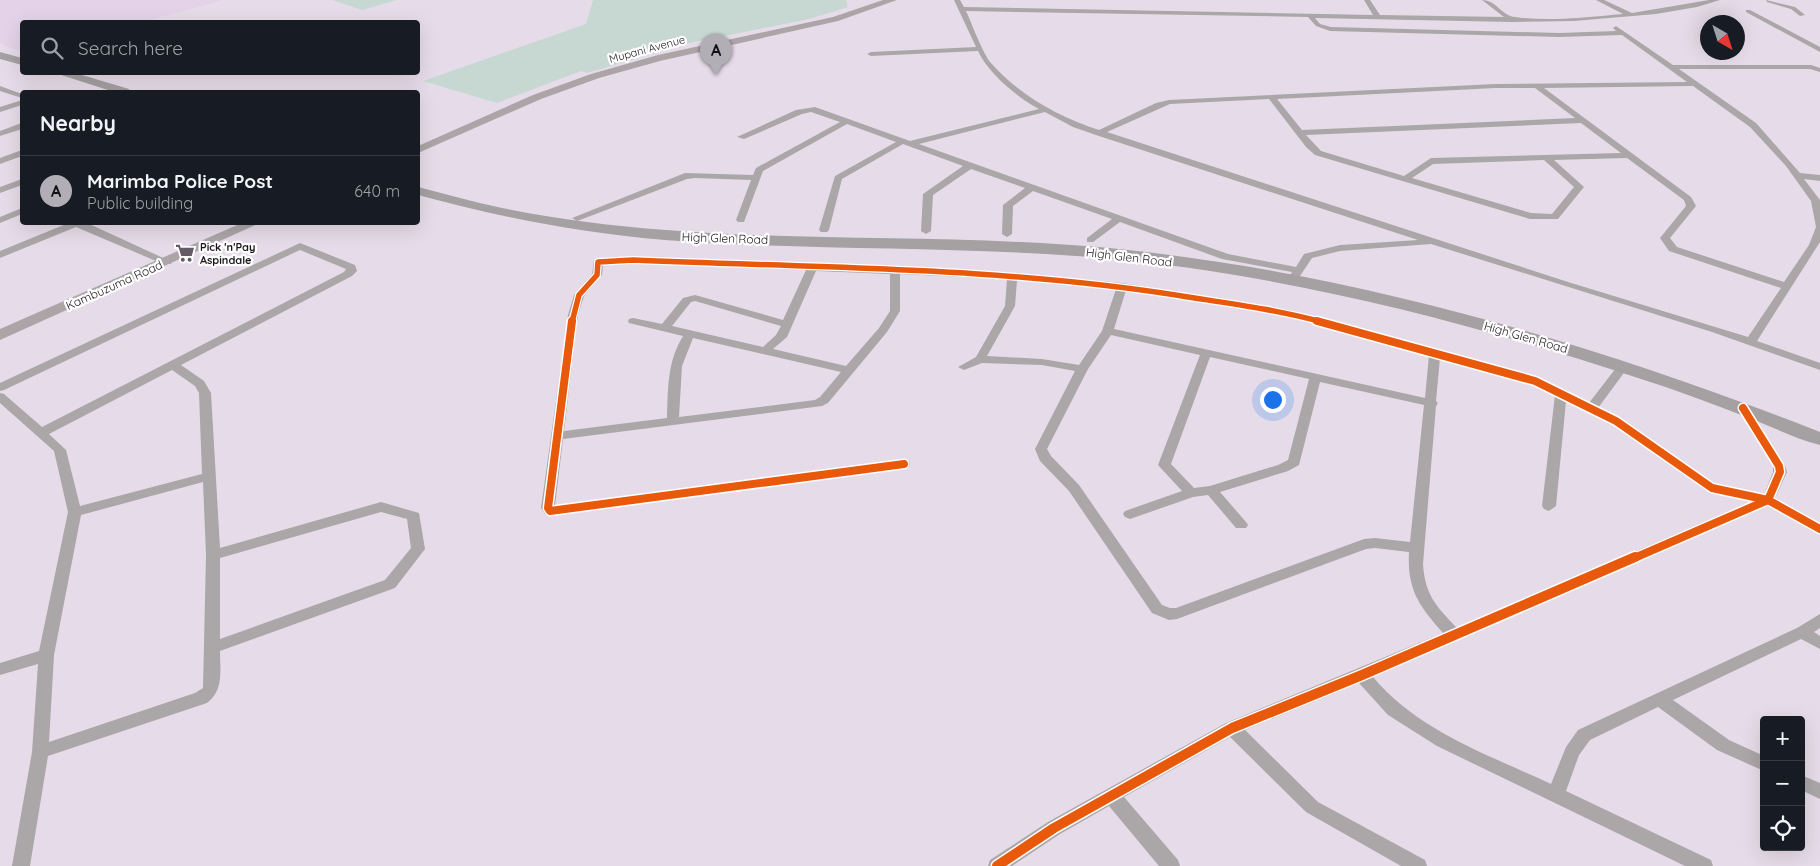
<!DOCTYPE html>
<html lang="en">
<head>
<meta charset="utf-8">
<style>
	body { margin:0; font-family:Quicksand,sans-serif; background:#242831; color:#f1f3f6 }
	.controls { position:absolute; right:15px; bottom:15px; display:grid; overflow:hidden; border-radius:5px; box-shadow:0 5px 20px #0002 }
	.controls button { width:45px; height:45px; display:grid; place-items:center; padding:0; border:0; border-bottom:1px solid #363941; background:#171b24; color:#f1f3f6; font:25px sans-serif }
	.compass { position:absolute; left:1700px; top:15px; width:45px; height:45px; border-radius:50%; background:#171b24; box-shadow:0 5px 20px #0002; rotate:141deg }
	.you { position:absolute; left:1272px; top:399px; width:18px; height:18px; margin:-12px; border:4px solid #fff; border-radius:50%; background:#1a73e8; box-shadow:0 0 0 8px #1a73e833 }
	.badge { display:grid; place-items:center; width:32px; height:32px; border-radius:50%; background:#b1afb5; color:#111; font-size:16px; font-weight:700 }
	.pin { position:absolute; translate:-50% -41px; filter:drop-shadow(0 1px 2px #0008) }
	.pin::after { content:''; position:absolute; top:26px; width:18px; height:15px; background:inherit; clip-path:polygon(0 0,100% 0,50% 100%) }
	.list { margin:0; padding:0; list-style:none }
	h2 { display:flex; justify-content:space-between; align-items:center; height:65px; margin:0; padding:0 20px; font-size:21px }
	h2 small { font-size:16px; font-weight:400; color:#9ea1a6 }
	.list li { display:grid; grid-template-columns:32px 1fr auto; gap:15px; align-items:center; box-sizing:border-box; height:70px; padding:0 20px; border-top:1px solid #363941 }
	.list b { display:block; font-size:19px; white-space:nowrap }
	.list p { margin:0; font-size:16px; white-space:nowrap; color:#9ea1a6 }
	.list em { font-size:16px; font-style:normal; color:#9ea1a6 }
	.icon { flex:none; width:28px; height:28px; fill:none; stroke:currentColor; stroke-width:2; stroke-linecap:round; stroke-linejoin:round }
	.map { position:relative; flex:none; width:1820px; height:866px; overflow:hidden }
	.search { position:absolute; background:#171b24; box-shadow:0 5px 20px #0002; left:20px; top:20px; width:400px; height:55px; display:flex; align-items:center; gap:12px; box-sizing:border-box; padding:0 18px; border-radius:5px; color:#9ea1a6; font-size:19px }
	.panel { position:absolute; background:#171b24; box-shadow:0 5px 20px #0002; left:20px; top:90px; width:400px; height:135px; border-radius:5px }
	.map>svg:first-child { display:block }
	.built { fill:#e4d3e8 }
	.green { fill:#c7d7d2 }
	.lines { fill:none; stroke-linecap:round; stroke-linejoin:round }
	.street { fill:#aba6a8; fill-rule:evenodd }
	.secondary { fill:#aba5a8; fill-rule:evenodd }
	.primary { fill:#a5a0a2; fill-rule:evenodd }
	.cycleway-far2-casing { stroke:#fff; stroke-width:8 }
	.cycleway-far1-casing { stroke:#fff; stroke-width:11 }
	.cycleway-casing { stroke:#fff; stroke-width:13 }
	.cycleway-far2 { stroke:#e8590c; stroke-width:5.5 }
	.cycleway-far1 { stroke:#e8590c; stroke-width:8 }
	.cycleway { stroke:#e8590c; stroke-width:10 }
	.labels { text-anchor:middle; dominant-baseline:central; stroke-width:4.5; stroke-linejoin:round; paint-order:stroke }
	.far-street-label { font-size:11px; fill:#1d161e; stroke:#fff }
	.far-poi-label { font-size:11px; font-weight:bold; fill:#1d161e; stroke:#fff; text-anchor:start }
	.street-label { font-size:12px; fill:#1d161e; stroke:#fff }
</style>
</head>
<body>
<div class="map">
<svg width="1820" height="866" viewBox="0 0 1820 866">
	<rect width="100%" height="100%" fill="#e6dce9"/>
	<path class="built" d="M0,0H224L142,22H22V52L0,44Z"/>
	<g class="green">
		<path d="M332,0H397L362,10Z"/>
		<path d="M593,0H846L848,7L809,19L689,43L587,73L581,71L497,103L423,81L586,24Z"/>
	</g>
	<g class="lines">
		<g class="street">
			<path d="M954,0H960L964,7L1373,15L1364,0H1370L1380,15L1504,17L1482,0C1496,0 1502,16 1515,17C1550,22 1589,17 1623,14L1596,0H1604L1632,13L1709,0H1720L1697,7L1656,14L1574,21L1512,22L1315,18L1320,24L1331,27L1559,33L1616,31L1613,28L1616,26L1673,65H1811L1820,68V72L1810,69H1679L1756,123L1800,173L1820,175V181L1804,179L1820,200V242L1757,341L1820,363V370L1712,332L1431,244L1340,251L1312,258L1298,279L1294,280L1289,277L1292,272L1222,259L1120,222L1093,242H1087V238L1112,219L1033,191L1013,206L1012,234L1007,237L1002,234L1003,205L1025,188L971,169L933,195L931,231L926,234L921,231L923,194L963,166L903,144L842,179L829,230L827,232H821L819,230L835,176L896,142L847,124L763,171L744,222H738L736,220L751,180L695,178L687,179L580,220L577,221L572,218L685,173L753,175L756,168L840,122L811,112L802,114L744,139L737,137L796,110L815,107L910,141L1039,109C1018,98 988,73 978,51L871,56L867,54L871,52L976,47ZM966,11L1308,17L1316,26L1330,31L1559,37L1622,35L1687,82L1496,84L1169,100L1156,103L1099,130C1059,117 1019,95 991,63C983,54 972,24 966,11ZM1693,86L1750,127L1786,166L1811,201L1816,227L1809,245L1784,282L1677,247L1670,238L1696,206L1691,197L1544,88ZM1496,88H1535L1575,118L1302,130L1277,99ZM1269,99L1306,147L1315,155L1530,219H1558L1584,187L1554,160L1627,158L1684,200L1686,206L1660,238L1669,251L1781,288L1748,337L1568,282L1107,132L1170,104ZM1045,112L1073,127L1096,135L1418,240L1340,245L1304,254L1296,267L1228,254L919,144ZM1581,123L1621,153L1431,158L1404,176L1321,151L1306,135ZM1544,160L1574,187L1552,214L1531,213L1412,178L1433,164Z"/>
			<path d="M1766,0L1795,7L1805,15L1800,16L1791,9L1767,2Z"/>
			<path d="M1746,10H1750L1820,47V52L1746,12Z"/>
			<path d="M0,86L22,94V98L0,91Z"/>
			<path d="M19,101H22V105L0,112V107Z"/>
			<path d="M19,124H22V129L0,136V131Z"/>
			<path d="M19,151H22V156L0,164V158Z"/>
			<path d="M22,179V185L0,193V187Z"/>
			<path d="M22,208V214L0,223V217Z"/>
			<path d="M71,222H85L172,262L171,264H163L76,227L0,258V251Z"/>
			<path d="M300,243L355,265L357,271L352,276L181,365L204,381L211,393L220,548L381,502L419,513L425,549L395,588L220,651C220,671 224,690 207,703L48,756L30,866H12L32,752L38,664L0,675V663L39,651L68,512L54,451L0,403V393L4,394L42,427L344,272L346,269L300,250L4,390L0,391V383ZM172,370L195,386L199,393L202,474L80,506L66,450L49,434ZM203,482L206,555L203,688L195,693L49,742L54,655L81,515ZM381,512L407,519L411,548L385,580L220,639V558Z"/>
			<path d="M633,257L1012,273L1122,283L1289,310L1539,379L1589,403L1619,364L1623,363L1629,366L1598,408L1620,418L1716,485L1764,495L1773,472V466L1737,408L1743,404L1747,405L1785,466L1787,472L1775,498L1820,523V534L1767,505L1373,677C1418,731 1489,755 1551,784L1566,747L1578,730L1797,628L1820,614V628L1814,632L1820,636V649L1801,639L1673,700L1729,740L1764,756V771L1717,750L1658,707L1590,740L1579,755L1566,791L1711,860L1713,866H1685L1437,746L1388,715L1359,683L1245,730L1318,802L1425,860L1427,866H1401L1306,812L1230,737L1124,797L1178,860L1180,866H1159L1109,806L1060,834L1012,866H988L990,860L1048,822L1226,723L1443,633C1419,606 1407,590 1409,552L1375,548L1366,549L1177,619L1169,620L1152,613L1069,491L1040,461L1035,449L1075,371L1042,365L982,363L964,370L958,367L976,357L1005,306L1007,279L900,274V311L887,332L828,403L822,406L563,439L555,506L904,460L909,461L910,464L909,467L550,516L545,514L541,508L568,315L574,295L592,274L594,260ZM633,263L806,270L783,320L695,295L683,298L662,324L633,318L629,319L628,321L629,323L683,336C667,362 668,389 667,418L564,431L578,315L584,296L602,275L603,265ZM816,271L890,274V311L879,328L846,366L773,349L787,337ZM1017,280L1116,289L1102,331L1079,365L1042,359L987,356L1015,306ZM1126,290L1284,315L1429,355L1425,398L1114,329ZM695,301L781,326L776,335L763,347L672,326L691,302ZM1111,335L1200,355L1158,465L1182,491L1125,511L1123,514L1125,517L1130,519L1193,497L1208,495L1236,528H1246L1248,525L1246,522L1220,492L1288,471L1299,465L1320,382L1424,405L1410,542L1375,538L1364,539L1176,608H1170L1162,605L1079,485L1051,456L1047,449L1088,369ZM693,338L841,372L820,397L815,400L679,417L682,366ZM1210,357L1309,379L1288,460L1278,465L1210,486L1194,488L1171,464ZM1440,358L1531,383L1555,395L1542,506L1544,509L1549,511L1556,506L1566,401L1612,424L1707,491L1753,501L1457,628C1436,606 1425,595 1423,564L1436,406L1438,403L1436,401Z"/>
			<path d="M1801,775L1820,783V799L1801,790Z"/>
		</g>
		<g class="secondary">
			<path d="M883,0H897L838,21L660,61L599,78L541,99L418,153V146L533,95L591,74L658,55L833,17Z"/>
			<path d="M244,222H262L0,340V329Z"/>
		</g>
		<g class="primary">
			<path d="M0,52L22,58V65L0,59Z"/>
			<path d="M52,72H72L129,89L131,92H114Z"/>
			<path d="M418,187C446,194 474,202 502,208C556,219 611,226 666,230C816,242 968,234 1119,249C1359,274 1596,344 1820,432V445C1799,440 1779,430 1759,422C1719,406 1679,391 1638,378C1490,329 1338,289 1183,267C1011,243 838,253 665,240C581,233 499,217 418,195Z"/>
		</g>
		<g class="cycleway-far2-casing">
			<path id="cycleway-far2" d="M572,322L579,295L597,275L598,262L633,260C818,268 1005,267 1188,297C1233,304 1278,310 1322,322"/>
		</g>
		<g class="cycleway-far1-casing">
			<g id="cycleway-far1">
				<path d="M572,321L548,508L550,511L904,464"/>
				<path d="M1317,321L1535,381L1616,421L1712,488L1768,500L1820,529"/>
				<path d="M1632,559L1768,500L1780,472L1779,466L1743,408"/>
			</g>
		</g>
		<g class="cycleway-casing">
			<path id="cycleway" d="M997,866L1054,828L1232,728L1362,675L1635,557"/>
		</g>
		<use href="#cycleway-far2" class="cycleway-far2"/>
		<use href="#cycleway-far1" class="cycleway-far1"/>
		<use href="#cycleway" class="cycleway"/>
	</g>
	<defs>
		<g id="supermarket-bare" transform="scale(1.5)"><path d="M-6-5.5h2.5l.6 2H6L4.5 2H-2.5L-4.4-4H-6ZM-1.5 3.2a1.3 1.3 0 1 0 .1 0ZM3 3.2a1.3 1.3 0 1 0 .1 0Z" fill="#635b65" stroke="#fff" stroke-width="2.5" paint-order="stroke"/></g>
	</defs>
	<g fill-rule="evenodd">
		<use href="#supermarket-bare" x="185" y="253"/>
	</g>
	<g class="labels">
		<g class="far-street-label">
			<text transform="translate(647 49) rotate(-15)">Mupani Avenue</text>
		</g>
		<g class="far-poi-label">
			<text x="200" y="247">Pick 'n'Pay<tspan x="200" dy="13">Aspindale</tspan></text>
		</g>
		<g class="street-label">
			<text transform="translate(725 238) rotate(2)">High Glen Road</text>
			<text transform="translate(1129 257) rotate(7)">High Glen Road</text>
			<text transform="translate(114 285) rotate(-24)">Kambuzuma Road</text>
			<text transform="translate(1526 337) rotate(16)">High Glen Road</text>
		</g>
	</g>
</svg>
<div class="controls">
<button>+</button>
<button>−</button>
<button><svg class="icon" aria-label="locate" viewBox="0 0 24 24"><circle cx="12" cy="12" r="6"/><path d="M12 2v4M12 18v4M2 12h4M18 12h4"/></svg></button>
</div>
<svg class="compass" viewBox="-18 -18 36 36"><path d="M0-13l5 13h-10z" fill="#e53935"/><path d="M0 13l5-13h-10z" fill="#9ea1a6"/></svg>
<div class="you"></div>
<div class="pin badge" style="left:716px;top:75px">A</div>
<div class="search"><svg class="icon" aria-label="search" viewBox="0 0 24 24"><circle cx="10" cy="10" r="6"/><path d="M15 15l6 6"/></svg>Search here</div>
<section class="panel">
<h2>Nearby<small></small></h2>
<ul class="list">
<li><span class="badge">A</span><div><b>Marimba Police Post</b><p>Public building</p></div><em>640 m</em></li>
</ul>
</section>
</div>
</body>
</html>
